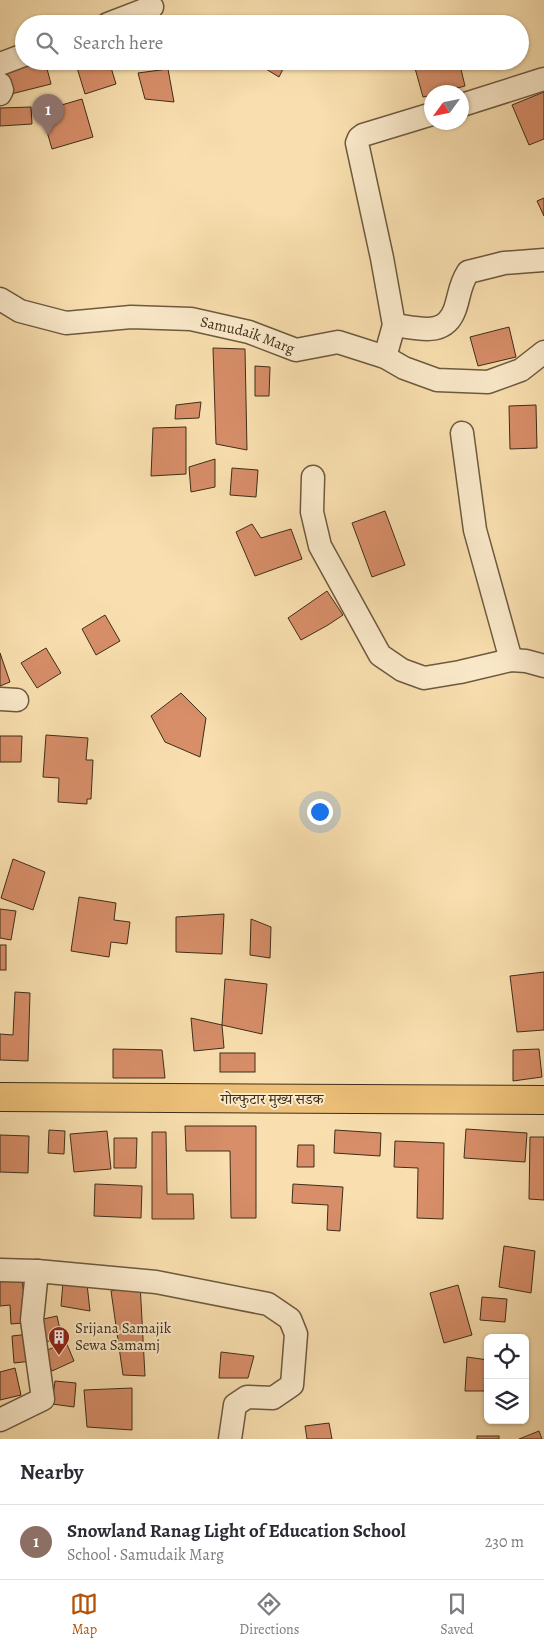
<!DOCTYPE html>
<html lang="en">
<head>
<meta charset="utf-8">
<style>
	body { margin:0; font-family:Alegreya,"Noto Serif Devanagari",serif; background:#f2f2f3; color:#2b2b33 }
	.controls { position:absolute; right:15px; bottom:15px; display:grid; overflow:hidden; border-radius:8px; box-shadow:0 1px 4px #0004 }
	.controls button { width:45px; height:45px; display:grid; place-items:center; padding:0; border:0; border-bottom:1px solid #e1e1e2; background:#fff; color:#2b2b33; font:25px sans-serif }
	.compass { position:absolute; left:424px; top:85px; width:45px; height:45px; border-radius:50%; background:#fff; box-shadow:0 1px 4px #0004; rotate:237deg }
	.you { position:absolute; left:319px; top:811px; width:18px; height:18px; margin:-12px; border:4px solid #fff; border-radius:50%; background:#1a73e8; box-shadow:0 0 0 8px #1a73e833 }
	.badge { display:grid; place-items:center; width:32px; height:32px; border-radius:50%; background:#b45309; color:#fff; font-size:16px; font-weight:700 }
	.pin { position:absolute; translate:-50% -41px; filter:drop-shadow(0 1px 2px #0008) }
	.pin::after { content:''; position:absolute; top:26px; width:18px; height:15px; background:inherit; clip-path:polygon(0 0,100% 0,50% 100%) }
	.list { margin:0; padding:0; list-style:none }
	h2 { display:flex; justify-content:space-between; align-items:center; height:65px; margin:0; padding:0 20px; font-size:21px }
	h2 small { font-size:16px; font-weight:400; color:#7c7c81 }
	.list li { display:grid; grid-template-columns:32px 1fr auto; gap:15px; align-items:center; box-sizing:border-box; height:75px; padding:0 20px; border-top:1px solid #e1e1e2 }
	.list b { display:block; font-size:19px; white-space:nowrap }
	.list p { margin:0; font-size:16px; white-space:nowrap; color:#7c7c81 }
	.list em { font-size:16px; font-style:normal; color:#7c7c81 }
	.icon { flex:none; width:28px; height:28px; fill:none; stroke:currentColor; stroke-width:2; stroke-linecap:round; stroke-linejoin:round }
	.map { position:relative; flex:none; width:544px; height:1439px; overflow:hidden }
	.search { position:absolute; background:#fff; box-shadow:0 1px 4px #0004; left:15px; right:15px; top:15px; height:55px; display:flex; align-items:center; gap:12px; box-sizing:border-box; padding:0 18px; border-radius:28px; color:#7c7c81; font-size:19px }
	.sheet { height:140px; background:#fff }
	nav { display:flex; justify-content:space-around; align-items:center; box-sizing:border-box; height:70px; border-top:1px solid #e1e1e2; background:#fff; font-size:14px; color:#7c7c81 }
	nav a { display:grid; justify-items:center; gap:2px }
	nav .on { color:#b45309 }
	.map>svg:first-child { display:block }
	.building { fill:#d78e69; stroke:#3e2e1a }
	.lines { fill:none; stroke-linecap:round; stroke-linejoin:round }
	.minor-casing { stroke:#6d5a3f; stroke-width:25 }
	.major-casing { stroke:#3e2e1a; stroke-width:30 }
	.minor { stroke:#fbeacb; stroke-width:22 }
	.major { stroke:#ecc078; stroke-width:28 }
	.labels { text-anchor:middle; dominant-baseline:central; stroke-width:4; stroke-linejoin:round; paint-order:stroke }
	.street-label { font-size:15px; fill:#3e2e1a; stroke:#fbeacb }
	.poi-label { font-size:15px; fill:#3e2e1a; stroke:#fbeacb; text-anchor:start }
</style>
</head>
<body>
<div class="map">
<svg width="544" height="1439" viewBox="0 0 544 1439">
	<rect width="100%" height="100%" fill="#f9dfaf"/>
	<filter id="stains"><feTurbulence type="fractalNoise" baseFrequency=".004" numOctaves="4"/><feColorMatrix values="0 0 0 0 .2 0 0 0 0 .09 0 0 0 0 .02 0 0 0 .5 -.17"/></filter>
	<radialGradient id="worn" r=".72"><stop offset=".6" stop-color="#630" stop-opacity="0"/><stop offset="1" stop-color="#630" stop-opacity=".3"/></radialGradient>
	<g class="building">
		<path d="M24,61H45L51,84L11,94L3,63Z"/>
		<path d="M75,61H109L116,84L85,94Z"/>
		<path d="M253,61H287L279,77Z"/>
		<path d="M413,61H459L465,86L442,92H432V95L423,97Z"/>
		<path d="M168,69L174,102L145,99L138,73Z"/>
		<path d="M544,92V139L529,145L512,105Z"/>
		<path d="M82,99L93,137L52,149L41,111Z"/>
		<path d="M31,107L32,124L0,126V108Z"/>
		<path d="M544,198V216L537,201Z"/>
		<path d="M509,327L516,357L478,366L470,337Z"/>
		<path d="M213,348L245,349L247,450L216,444Z"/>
		<path d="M255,366L270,367L269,396H255Z"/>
		<path d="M201,402L199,418L175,419L176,405Z"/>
		<path d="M536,405L537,448L510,449L509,406Z"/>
		<path d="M186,427V474L151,476L153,428Z"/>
		<path d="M215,459V487L191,492L189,467Z"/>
		<path d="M232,468L258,470L256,497L230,495Z"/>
		<path d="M385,511L405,565L372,577L352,523Z"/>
		<path d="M252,524L261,538L291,529L302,559L255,576L236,532Z"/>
		<path d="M327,591L343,615L328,625L301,640L288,618Z"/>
		<path d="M105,615L120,641L96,655L82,629Z"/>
		<path d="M46,648L61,673L37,688L21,663Z"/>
		<path d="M0,653L10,682L0,686Z"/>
		<path d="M181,693L206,718L200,757L165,742L151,716Z"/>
		<path d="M46,735L88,738L86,760H93L91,799H87V804L58,802L59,778L43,777Z"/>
		<path d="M0,736H22L21,762H0Z"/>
		<path d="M13,859L45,872L33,910L1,898Z"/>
		<path d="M79,897L116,903L114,920L130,922L127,944L111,942L109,957L71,951Z"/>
		<path d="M0,909L16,911L11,940L0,938Z"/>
		<path d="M224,914L222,954L176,952V917Z"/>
		<path d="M251,919L271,927L270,958L250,955Z"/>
		<rect x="0" y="945" width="6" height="25"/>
		<path d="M544,972V1030L517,1032L510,976Z"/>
		<path d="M225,979L267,984L262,1034L222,1025Z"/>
		<path d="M15,992L30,993L28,1061L0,1060V1034L13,1035Z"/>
		<path d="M191,1018L222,1025L224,1048L194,1051Z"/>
		<path d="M113,1049L162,1050L165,1078H113Z"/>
		<path d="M539,1049L542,1077L513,1081V1050Z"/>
		<rect x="220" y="1053" width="35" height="19"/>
		<path d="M185,1126H256V1218H231L230,1151H186Z"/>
		<path d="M466,1129L527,1133L525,1162L464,1158Z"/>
		<path d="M49,1130L65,1131L64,1154L48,1153Z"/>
		<path d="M335,1130L381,1133L380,1156L334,1153Z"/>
		<path d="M107,1131L111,1169L74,1172L70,1134Z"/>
		<path d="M152,1132H166L167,1194H193L194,1219H152Z"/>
		<path d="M0,1135L29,1136L28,1173L0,1172Z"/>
		<path d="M530,1137H544V1200L529,1199Z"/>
		<path d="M114,1138H137L136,1168H114Z"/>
		<path d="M395,1141L444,1143L443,1219L417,1218L418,1168L394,1167Z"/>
		<path d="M298,1145H314V1167H297Z"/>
		<path d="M95,1184L142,1186L141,1218L94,1216Z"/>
		<path d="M293,1184L343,1187L340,1231L327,1230L328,1205L292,1203Z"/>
		<path d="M504,1246L535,1251L531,1293L499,1287Z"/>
		<path d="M22,1275L23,1289L28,1288L30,1307L22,1308L23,1323L11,1324L10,1305L0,1306V1276Z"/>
		<path d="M63,1282L87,1284L90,1311L61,1306Z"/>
		<path d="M140,1283L145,1376L123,1375L111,1291Z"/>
		<path d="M458,1285L472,1335L444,1343L430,1293Z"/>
		<path d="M482,1297L507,1299L505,1322L480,1320Z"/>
		<path d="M57,1316L62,1339L39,1343L34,1321Z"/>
		<path d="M30,1334L32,1361L14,1363L12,1336Z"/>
		<path d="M66,1342L74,1361L52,1371L43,1352Z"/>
		<path d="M221,1352L254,1356L248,1378H219Z"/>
		<path d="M467,1357L488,1360V1391H465Z"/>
		<path d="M15,1368L21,1395L0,1400V1372Z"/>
		<path d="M55,1381L76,1383L74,1407L52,1404Z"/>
		<path d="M132,1388V1430L87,1427L84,1390Z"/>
		<path d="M329,1423L332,1439H307L305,1426Z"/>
		<path d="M539,1431L542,1439H519Z"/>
		<rect x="477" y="1436" width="22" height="3"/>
	</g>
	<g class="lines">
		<g class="minor-casing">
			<g id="minor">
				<path d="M108,24L152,7"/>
				<path d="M0,64L24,55"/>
				<path d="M0,84L2,90L0,94"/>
				<path d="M462,105L544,79"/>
				<path id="s1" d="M0,299L20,311L66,323L131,317L191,319L249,332L296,350L338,342L385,357L404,368L437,380L488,382L521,370L544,352"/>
				<path d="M394,325C418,328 445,338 455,309C460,295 459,286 468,272L504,263L544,260"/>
				<path d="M385,357L394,325L382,258L357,143L359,138L363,135L432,114"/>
				<path d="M462,433L475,530L511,660"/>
				<path d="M313,477L312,512L320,546L380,655L402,670L424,678L460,672L511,660L526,661L544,666"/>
				<path d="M0,699L17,700"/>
				<path d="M0,1270L37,1271L32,1320L43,1399L0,1420"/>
				<path d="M37,1271L156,1282L268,1304L290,1319L296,1334L292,1385L273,1398L247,1397L235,1405L230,1439"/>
			</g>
		</g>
		<g class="major-casing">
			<path id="major" d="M0,1097L544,1100"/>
		</g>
		<use href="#minor" class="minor"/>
		<use href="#major" class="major"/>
	</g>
	<defs>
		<g id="building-pin" transform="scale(1.125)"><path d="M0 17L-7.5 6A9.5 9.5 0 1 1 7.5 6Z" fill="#8f2418" stroke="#fbeacb"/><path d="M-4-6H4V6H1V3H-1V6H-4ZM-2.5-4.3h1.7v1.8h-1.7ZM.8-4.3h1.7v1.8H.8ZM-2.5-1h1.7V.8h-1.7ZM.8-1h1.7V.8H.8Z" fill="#fff"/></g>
	</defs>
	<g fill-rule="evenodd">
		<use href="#building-pin" x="59" y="1337"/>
	</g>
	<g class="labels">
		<g class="street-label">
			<text stroke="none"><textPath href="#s1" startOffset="255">Samudaik Marg</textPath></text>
			<text x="272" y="1099">गोल्फुटार मुख्य सडक</text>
		</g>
		<g class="poi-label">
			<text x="75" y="1328">Srijana Samajik<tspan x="75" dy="17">Sewa Samamj</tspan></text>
		</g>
	</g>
	<rect width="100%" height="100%" filter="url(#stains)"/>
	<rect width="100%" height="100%" fill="url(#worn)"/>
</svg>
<div class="controls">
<button><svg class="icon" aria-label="locate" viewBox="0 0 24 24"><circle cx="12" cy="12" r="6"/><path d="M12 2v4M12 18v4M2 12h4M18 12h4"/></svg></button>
<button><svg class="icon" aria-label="layers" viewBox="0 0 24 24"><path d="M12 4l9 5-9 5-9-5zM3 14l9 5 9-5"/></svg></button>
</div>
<svg class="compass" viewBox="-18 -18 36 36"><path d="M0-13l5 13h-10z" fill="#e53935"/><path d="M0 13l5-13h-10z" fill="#7c7c81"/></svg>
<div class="you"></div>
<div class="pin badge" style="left:48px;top:135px;background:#8d6e63">1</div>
<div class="search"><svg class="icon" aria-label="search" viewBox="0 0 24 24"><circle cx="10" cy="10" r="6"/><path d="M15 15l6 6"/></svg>Search here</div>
</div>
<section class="sheet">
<h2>Nearby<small></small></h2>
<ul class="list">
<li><span class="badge" style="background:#8d6e63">1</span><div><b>Snowland Ranag Light of Education School</b><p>School · Samudaik Marg</p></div><em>230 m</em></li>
</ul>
</section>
<nav>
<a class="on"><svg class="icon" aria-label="map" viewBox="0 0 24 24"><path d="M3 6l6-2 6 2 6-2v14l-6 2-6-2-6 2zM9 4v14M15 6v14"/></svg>Map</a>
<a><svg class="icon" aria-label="directions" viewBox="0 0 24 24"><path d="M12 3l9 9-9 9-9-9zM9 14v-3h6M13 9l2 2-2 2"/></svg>Directions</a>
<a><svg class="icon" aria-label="saved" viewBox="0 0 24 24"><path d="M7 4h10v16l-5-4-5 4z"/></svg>Saved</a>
</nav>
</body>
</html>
